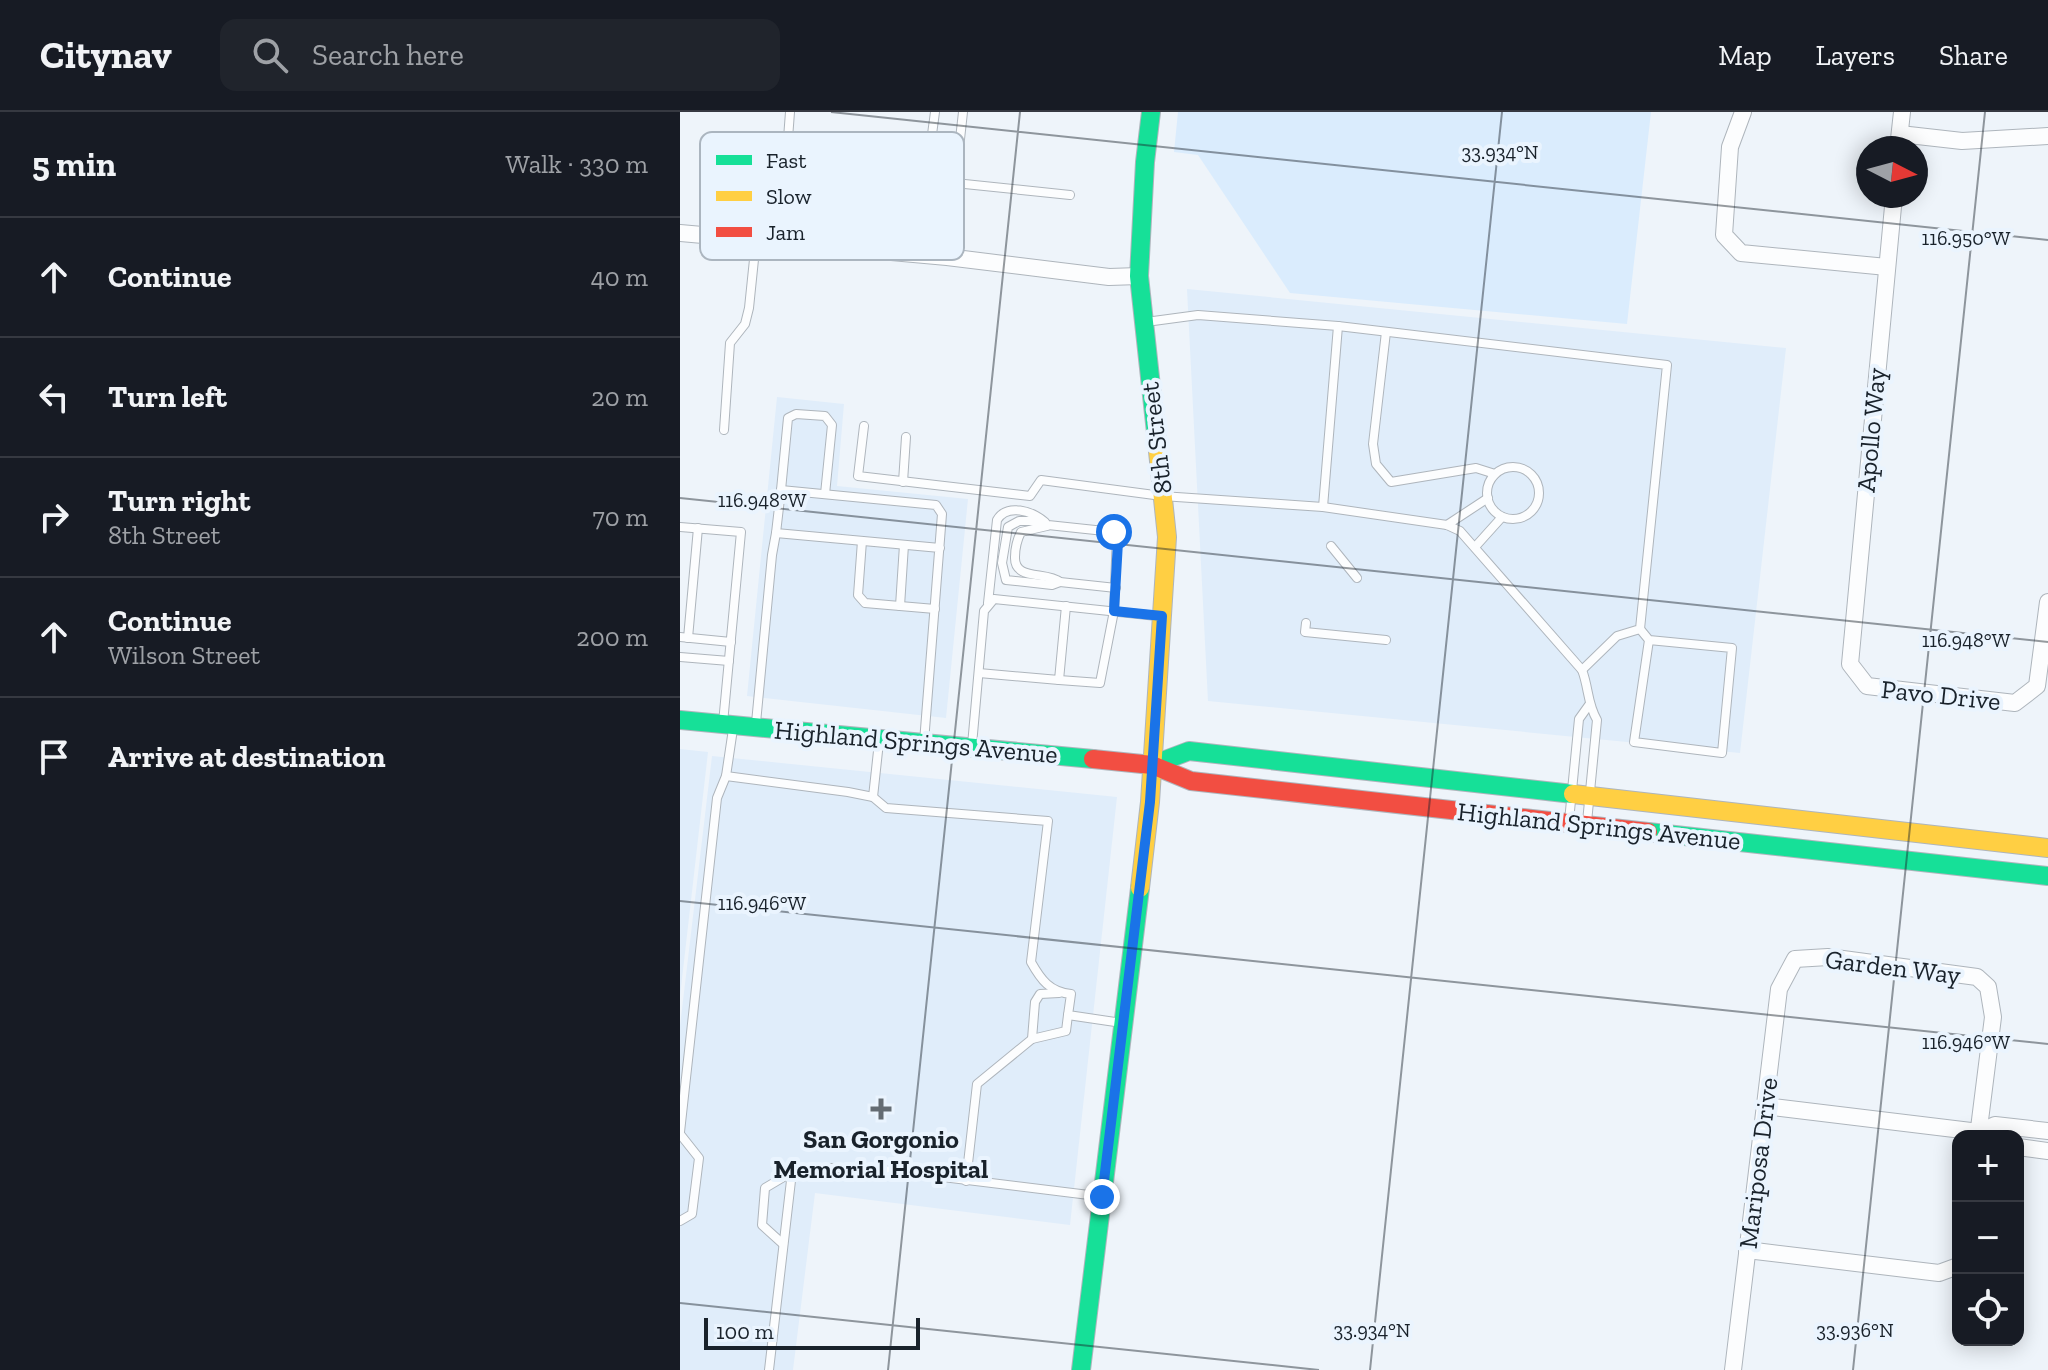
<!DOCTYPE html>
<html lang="en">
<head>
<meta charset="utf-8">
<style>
	body { margin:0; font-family:"Zilla Slab",serif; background:#20242c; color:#f1f3f6 }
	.controls { position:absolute; right:24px; bottom:24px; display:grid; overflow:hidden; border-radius:16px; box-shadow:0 4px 20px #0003 }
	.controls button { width:72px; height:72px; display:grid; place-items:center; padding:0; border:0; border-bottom:2px solid #363941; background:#171b24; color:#f1f3f6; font:40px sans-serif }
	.compass { position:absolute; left:1176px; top:24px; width:72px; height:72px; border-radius:50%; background:#171b24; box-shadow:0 4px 20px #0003; rotate:96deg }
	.scale { position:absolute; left:24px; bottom:20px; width:216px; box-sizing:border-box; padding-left:8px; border:4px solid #19222b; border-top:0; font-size:22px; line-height:28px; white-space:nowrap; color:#19222b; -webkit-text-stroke:6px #eaf4fe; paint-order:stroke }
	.stop { position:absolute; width:24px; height:24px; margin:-18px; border:6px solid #1a73e8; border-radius:50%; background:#fff }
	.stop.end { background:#1a73e8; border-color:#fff; box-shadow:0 2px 8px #0008 }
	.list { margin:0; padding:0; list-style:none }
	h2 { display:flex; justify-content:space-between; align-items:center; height:104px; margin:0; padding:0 32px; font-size:34px }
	h2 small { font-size:26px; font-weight:400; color:#9ea1a6 }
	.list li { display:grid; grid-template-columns:52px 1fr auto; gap:24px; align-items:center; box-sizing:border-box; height:120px; padding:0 32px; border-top:2px solid #363941 }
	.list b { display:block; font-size:30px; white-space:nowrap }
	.list p { margin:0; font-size:26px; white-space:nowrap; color:#9ea1a6 }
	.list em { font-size:26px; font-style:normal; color:#9ea1a6 }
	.icon { flex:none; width:44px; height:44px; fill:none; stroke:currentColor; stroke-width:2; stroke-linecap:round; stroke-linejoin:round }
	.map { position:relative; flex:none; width:1368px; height:1258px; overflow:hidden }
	header { display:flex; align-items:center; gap:48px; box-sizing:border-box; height:112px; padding:0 40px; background:#171b24; border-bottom:2px solid #363941 }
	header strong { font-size:38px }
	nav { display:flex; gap:44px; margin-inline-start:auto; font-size:28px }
	.search { width:560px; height:72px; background:#20242c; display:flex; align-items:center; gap:20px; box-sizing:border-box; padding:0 28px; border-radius:16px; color:#9ea1a6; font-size:30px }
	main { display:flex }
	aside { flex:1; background:#171b24 }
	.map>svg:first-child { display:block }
	.built { fill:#e0edfa }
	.green { fill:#daecfd }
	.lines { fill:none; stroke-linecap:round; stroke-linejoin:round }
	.lane-casing { stroke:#aeb5bc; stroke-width:10 }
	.street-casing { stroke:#aeb5bc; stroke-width:18 }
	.fast-casing { stroke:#aeb5bc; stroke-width:20 }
	.slow-casing { stroke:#aeb5bc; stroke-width:20 }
	.jam-casing { stroke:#aeb5bc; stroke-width:20 }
	.lane { stroke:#fcfdfe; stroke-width:8 }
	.street { stroke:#fcfdfe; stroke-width:16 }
	.fast { stroke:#16e098; stroke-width:18 }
	.slow { stroke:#ffcf43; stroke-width:18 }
	.jam { stroke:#f24e42; stroke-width:18 }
	.route { stroke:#1a73e8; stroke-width:10 }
	.ticks { fill:none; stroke:#19222b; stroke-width:2; stroke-opacity:0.45 }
	.poi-dot { fill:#646c73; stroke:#eaf4fe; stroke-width:3 }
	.labels { text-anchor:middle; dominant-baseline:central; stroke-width:8; stroke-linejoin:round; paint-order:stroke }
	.street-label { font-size:26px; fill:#19222b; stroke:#eaf4fe }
	.poi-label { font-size:26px; font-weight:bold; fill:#19222b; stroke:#eaf4fe }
	.key { fill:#eaf4fe; stroke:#abb5bf; stroke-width:2 }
	.key-label { font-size:22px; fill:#19222b }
	.ticks-label { font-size:20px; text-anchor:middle; fill:#19222b; stroke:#eaf4fe; stroke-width:8; stroke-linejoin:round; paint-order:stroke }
</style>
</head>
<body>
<header>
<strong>Citynav</strong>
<div class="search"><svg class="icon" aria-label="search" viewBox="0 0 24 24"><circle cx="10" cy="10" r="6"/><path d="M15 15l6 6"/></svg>Search here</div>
<nav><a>Map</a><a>Layers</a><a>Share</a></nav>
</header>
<main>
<aside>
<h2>5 min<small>Walk · 330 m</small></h2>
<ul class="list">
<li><svg class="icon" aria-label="ahead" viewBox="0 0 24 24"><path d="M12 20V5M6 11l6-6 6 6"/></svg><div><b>Continue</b></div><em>40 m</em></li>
<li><svg class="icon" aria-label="left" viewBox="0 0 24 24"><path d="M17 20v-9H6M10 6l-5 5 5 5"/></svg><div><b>Turn left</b></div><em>20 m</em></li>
<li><svg class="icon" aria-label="right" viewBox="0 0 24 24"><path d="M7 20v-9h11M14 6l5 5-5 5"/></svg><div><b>Turn right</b><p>8th Street</p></div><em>70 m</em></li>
<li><svg class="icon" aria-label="ahead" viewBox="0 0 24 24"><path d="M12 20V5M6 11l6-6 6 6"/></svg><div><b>Continue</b><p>Wilson Street</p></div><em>200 m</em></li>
<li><svg class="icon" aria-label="arrive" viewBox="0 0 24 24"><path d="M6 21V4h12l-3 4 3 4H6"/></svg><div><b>Arrive at destination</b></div></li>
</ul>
</aside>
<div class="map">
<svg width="1368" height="1258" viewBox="0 0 1368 1258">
	<rect width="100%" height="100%" fill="#eef4fa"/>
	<g class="built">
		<path d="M507,177L1106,236L1060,641L528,589Z"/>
		<path d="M97,285L164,292L157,374L288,387L266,606L67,584Z"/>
		<path d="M0,637L28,640L0,884Z"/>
		<path d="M32,644L437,685L390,1113L135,1081L113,1258H0V914Z"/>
	</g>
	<path class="green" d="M498,0H971L947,212L610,181L518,43L494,40Z"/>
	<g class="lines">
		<g class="lane-casing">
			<g id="lane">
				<path d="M110,0L106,53L246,67L255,0"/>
				<path d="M275,71L390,83"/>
				<path d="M177,136L182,61"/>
				<path d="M267,145L283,0"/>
				<path d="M466,210L518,203L658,214L643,395"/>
				<path d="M658,214L987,253L960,517L937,524L902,558"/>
				<path d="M706,220L693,332L696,352L711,370L796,356L815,362"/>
				<path d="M184,314L178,364L350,384L361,368L482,384L643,395L767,413L780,419L902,558C909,576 907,591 917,608L907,710"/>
				<path d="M44,318L50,231L65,212L69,196L76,128"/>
				<circle cx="833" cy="381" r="26"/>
				<path d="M223,370L226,325"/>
				<path d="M101,378L108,306L116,302L145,304L152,313L145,382"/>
				<path d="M767,413L808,386"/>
				<path d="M367,414L341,420C337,428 335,436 335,445C334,469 366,459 380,470L436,476"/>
				<path d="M0,415L61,420L43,611"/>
				<path d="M182,429L178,483L185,491L255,497"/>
				<path d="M651,434L677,466"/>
				<path d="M795,435L822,405"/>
				<path d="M308,491L317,408C327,391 352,399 365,410"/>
				<path d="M220,494L224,433"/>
				<path d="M626,511L625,520L706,528"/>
				<path d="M960,517L969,528L954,630L1042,641L1052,536L969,528"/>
				<path d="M0,525L51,530"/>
				<path d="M8,526L18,416"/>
				<path d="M0,545L49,549"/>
				<path d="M299,561L379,568L386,494"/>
				<path d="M379,568L420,571L434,499L437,423L434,420L368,413L351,409H339L328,415L322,451L326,468L372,473L380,470"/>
				<path d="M76,611L92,443L96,421"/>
				<path d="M244,630L262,402L256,393L101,378L96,421L260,436"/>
				<path d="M292,633L304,499L314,487L477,504"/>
				<path d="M46,664L168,680L193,685L206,696L368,709L351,850C361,868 370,880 391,882L388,903L442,911"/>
				<path d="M193,685L199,630"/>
				<path d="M889,709L899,607L909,593"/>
				<path d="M352,927L355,890L360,882L379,881"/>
				<path d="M0,1020L37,686L46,664L53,617"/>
				<path d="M0,1022L19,1046L12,1102L0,1109"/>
				<path d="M286,1069L297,972L352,927L386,919L388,903"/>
				<path d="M103,1132L82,1113L85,1076L112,1060"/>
				<path d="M89,1258L112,1060L137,1056H189L417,1084"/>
			</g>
		</g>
		<g class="street-casing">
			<g id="street">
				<path d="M1063,0L1050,35L1044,123L1061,141L1207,155"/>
				<path d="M1220,22L1282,29L1368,24"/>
				<path d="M1218,36L1222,0"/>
				<path d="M1214,84L1170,552L1187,574L1335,591L1357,574L1368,490"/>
				<path d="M0,121L267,145L429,165L459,164"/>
				<path d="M1085,994L1299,1020L1303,1024"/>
				<path d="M1299,1020L1315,1013L1368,1019"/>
				<path d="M1338,1035L1368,1039"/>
				<path d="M1067,1138L1259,1161L1278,1154"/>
				<path d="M1053,1258L1099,877L1115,847L1148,845L1297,865L1308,875L1313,905L1298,1024"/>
			</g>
		</g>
		<g class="fast-casing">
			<g id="fast">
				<path d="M471,0L465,50L459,164L477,330"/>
				<path d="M0,608L413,647"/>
				<path d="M472,653L509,639L893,682"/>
				<path d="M968,720L1368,764"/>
				<path d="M401,1258L460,776"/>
			</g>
		</g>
		<g class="slow-casing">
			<g id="slow">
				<path d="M893,682L1368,736"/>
				<path d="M460,776L470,690L487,425L477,330"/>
			</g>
		</g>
		<g class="jam-casing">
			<path id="jam" d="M413,647L472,653L511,669L968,720"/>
		</g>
		<use href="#lane" class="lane"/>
		<use href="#street" class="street"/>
		<use href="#fast" class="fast"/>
		<use href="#slow" class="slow"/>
		<use href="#jam" class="jam"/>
	</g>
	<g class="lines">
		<path class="route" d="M422,1085L470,690L482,504L434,499L438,430L434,420"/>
	</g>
	<path class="ticks" d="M151,0L1368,128M0,386L1368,530M0,789L1368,932M0,1191L639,1258M208,1258L340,0M690,1258L822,0M1173,1258L1305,0"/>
	<path class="poi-dot" d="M197 985h8v8h8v8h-8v8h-8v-8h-8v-8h8z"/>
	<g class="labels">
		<g class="street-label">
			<text transform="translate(1191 318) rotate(-85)">Apollo Way</text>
			<text transform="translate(476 326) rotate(-97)">8th Street</text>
			<text transform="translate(1261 583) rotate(6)">Pavo Drive</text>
			<text transform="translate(236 630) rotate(5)">Highland Springs Avenue</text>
			<text transform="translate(919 714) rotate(6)">Highland Springs Avenue</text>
			<text transform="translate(1213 855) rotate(7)">Garden Way</text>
			<text transform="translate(1078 1051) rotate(-83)">Mariposa Drive</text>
		</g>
		<g class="poi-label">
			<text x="201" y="1027">San Gorgonio<tspan x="201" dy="30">Memorial Hospital</tspan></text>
		</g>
	</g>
	<rect x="20" y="20" width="264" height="128" rx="12" class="key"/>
	<rect x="36" y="43" width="36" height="10" fill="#16e098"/>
	<rect x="36" y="79" width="36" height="10" fill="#ffcf43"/>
	<rect x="36" y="115" width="36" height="10" fill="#f24e42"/>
	<g class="key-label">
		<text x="86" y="56">Fast</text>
		<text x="86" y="92">Slow</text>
		<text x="86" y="128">Jam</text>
	</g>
	<g class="ticks-label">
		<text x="820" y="47">33.934°N</text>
		<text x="1286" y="133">116.950°W</text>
		<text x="82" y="395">116.948°W</text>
		<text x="1286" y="535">116.948°W</text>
		<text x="82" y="798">116.946°W</text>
		<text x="1286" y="937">116.946°W</text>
		<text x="692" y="1225">33.934°N</text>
		<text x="1175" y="1225">33.936°N</text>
	</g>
</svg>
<div class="controls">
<button>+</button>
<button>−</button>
<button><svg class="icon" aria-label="locate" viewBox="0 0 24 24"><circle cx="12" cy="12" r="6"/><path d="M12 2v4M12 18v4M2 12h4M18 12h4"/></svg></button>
</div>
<svg class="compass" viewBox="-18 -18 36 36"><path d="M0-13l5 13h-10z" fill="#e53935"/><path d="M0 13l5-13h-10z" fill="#9ea1a6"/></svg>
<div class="scale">100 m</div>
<div class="stop" style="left:434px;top:420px"></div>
<div class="stop end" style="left:422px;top:1085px"></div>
</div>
</main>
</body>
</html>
